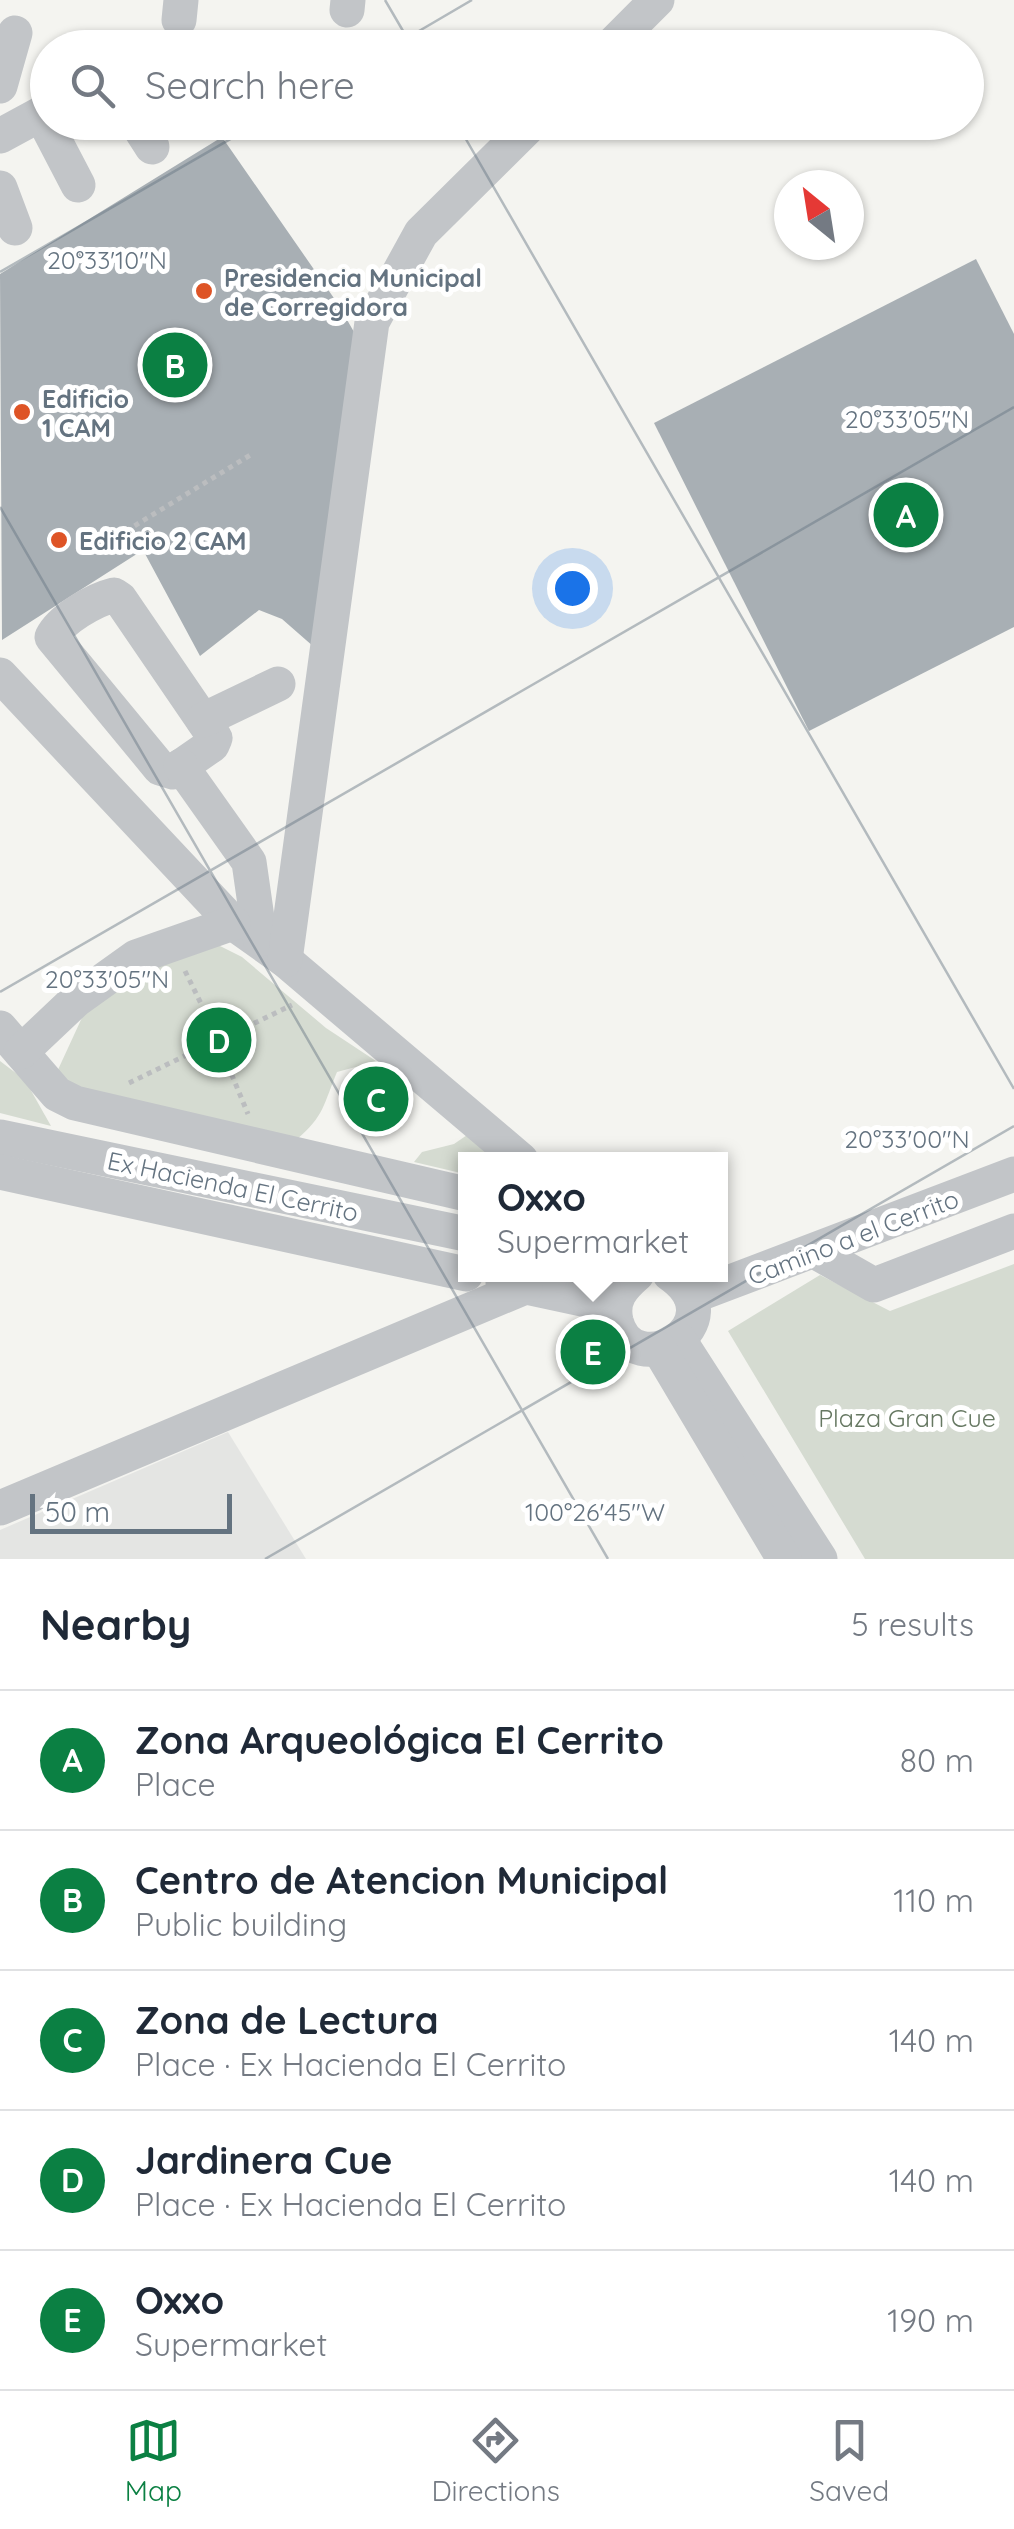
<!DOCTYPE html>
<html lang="en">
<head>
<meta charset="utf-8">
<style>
	body { margin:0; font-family:Quicksand,sans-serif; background:#f6f6f7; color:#1f2937 }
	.compass { position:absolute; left:774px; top:170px; width:90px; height:90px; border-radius:50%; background:#fff; box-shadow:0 2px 8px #0004; rotate:330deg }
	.scale { position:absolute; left:30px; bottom:25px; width:202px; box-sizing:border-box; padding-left:10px; border:5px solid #647380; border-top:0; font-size:28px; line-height:35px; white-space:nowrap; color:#647380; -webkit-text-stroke:8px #fff; paint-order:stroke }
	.you { position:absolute; left:572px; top:588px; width:35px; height:35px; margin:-25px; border:8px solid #fff; border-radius:50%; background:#1a73e8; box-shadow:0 0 0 15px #1a73e833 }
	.badge { display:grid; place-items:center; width:65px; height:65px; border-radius:50%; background:#0b8043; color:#fff; font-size:32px; font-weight:700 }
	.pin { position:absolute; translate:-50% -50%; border:5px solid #fff; box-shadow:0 2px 10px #0006 }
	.popup { position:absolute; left:458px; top:1152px; width:270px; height:130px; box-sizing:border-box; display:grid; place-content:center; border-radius:0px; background:#fff; filter:drop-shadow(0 2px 8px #0005); font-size:32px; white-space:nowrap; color:#747a83 }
	.popup b { font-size:38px; color:#1f2937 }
	.popup::after { content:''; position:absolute; left:50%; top:100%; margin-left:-20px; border:20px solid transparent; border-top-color:#fff }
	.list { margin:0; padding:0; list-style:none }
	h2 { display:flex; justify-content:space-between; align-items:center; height:130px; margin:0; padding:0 40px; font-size:42px }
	h2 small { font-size:32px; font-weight:400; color:#747a83 }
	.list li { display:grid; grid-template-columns:65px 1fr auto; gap:30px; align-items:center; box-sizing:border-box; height:140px; padding:0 40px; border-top:2px solid #e0e1e3 }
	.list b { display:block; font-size:38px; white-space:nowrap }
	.list p { margin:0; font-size:32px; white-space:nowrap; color:#747a83 }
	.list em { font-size:32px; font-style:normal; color:#747a83 }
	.icon { flex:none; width:55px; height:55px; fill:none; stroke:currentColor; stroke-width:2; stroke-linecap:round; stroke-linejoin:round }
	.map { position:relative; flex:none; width:1014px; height:1559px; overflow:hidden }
	.search { position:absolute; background:#fff; box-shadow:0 2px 8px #0004; left:30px; right:30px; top:30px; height:110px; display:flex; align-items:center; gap:25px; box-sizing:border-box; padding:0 35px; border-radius:55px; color:#747a83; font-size:38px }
	.sheet { height:830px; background:#fff }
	nav { display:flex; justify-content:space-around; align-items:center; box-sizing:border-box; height:140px; border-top:2px solid #e0e1e3; background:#fff; font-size:28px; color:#747a83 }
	nav a { display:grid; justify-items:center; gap:5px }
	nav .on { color:#0b8043 }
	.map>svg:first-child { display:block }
	.built { fill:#e4e5e3 }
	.park { fill:#d5dbd1 }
	.building { fill:#a8afb4 }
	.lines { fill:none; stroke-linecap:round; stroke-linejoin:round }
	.path { stroke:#bbbdbf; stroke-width:5; stroke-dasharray:5 5; stroke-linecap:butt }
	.minor { stroke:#c2c5c8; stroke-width:35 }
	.ticks { fill:none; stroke:#647380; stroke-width:2.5; stroke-opacity:0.45 }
	.poi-dot { fill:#de5426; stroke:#fff; stroke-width:4 }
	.labels { text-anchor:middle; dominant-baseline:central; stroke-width:10; stroke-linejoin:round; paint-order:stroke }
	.poi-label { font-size:25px; font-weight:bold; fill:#647380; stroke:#fff; text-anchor:start }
	.street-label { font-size:25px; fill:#647380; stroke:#fff }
	.park-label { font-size:25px; fill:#667862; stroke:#fff }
	.ticks-label { font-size:25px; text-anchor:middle; fill:#647380; stroke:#fff; stroke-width:10; stroke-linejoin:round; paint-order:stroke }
</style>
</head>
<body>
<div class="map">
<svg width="1014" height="1559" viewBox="0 0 1014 1559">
	<rect width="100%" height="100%" fill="#f4f4f0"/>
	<path class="built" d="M228,1432L306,1559H0V1530Z"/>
	<g class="park">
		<path d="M216,944L242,957L326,1028L382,1065H363L337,1072C324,1103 324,1117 297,1139L71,1092L56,1074L92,996L132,967Z"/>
		<path d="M0,1061L25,1080L51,1126L0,1113Z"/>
		<path d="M470,1133L497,1159L466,1160L465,1174L414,1162L422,1152L454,1144Z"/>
		<path d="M1014,1264V1559H865L728,1331L820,1275L890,1311Z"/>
	</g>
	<g class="building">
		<path d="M222,137L338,304L354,332L314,647L282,619L259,610L200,656L143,550L2,640L0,274Z"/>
		<path d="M976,259L1014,334V627L809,731L654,423Z"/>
		<path d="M227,1014L243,1048L210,1063L195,1029Z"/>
	</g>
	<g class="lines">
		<g class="path">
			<path d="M126,531L252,454"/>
			<path d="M185,971L210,1022"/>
			<path d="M236,1032L292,1005"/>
			<path d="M224,1056L248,1114"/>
			<path d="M129,1083L203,1047"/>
		</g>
		<g class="minor">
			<path d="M347,10L348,0"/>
			<path d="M179,20L181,0"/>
			<path d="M609,48L657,0"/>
			<path d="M0,86L15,33"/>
			<path d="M41,114L78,185"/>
			<path d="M136,122L152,147"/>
			<path d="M0,136L48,110"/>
			<path d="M0,188L15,228"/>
			<path d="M114,595L120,599L215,738L212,745L173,772L160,768L52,637C61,619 94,600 114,595Z"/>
			<path d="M0,675L233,923L285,960L521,1160"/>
			<path d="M203,720L278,684"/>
			<path d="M181,766L249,862L260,939"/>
			<path d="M285,960L372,322L421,233L533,122"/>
			<path d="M0,1028L57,1094L75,1103L466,1194"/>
			<path d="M21,1052L76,1000L136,957L233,923"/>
			<path d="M0,1137L466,1234"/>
			<path d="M0,1172L466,1274"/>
			<path d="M816,1252L874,1285L1014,1231"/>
			<path d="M637,1274C622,1287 611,1299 616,1321C633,1387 740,1323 670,1274"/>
			<path d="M503,1282L614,1306"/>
			<path d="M691,1297L1014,1174"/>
			<path d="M679,1340L820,1559"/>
			<path d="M659,1349L784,1559"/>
			<path d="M0,1508L525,1287"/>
		</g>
	</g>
	<path class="ticks" d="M385,0L413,48M390,48L472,0M456,122L1014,1089M0,272L260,122M0,507L608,1559M0,992L1014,407M265,1559L1014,1126"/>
	<g class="poi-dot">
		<circle cx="204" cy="291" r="10"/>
		<circle cx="22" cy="412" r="10"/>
		<circle cx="59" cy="540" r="10"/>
	</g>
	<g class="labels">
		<g class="poi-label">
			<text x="224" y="277">Presidencia Municipal<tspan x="224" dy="29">de Corregidora</tspan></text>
			<text x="42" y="398">Edificio<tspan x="42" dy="29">1 CAM</tspan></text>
			<text x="79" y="540">Edificio 2 CAM</text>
		</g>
		<g class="street-label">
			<text transform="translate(233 1186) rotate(12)">Ex Hacienda El Cerrito</text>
			<text transform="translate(853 1237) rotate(-21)">Camino a el Cerrito</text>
		</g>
		<g class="park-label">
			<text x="907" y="1417">Plaza Gran Cue</text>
		</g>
	</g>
	<g class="ticks-label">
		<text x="107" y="269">20°33'10"N</text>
		<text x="907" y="428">20°33'05"N</text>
		<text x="107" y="988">20°33'05"N</text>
		<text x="907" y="1148">20°33'00"N</text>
		<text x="595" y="1521">100°26'45"W</text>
	</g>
</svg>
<svg class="compass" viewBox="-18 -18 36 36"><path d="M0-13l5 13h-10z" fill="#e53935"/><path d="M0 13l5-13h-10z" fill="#747a83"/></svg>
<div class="scale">50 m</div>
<div class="you"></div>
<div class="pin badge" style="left:906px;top:515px">A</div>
<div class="pin badge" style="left:175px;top:365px">B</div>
<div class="pin badge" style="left:376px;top:1099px">C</div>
<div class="pin badge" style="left:219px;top:1040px">D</div>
<div class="pin badge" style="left:593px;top:1352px">E</div>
<div class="popup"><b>Oxxo</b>Supermarket</div>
<div class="search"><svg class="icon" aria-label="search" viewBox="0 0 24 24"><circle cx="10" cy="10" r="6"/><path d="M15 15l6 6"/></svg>Search here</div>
</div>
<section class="sheet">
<h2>Nearby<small>5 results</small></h2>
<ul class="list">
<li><span class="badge">A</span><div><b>Zona Arqueológica El Cerrito</b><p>Place</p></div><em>80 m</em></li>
<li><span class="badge">B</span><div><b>Centro de Atencion Municipal</b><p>Public building</p></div><em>110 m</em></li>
<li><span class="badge">C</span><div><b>Zona de Lectura</b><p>Place · Ex Hacienda El Cerrito</p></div><em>140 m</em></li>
<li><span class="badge">D</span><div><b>Jardinera Cue</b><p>Place · Ex Hacienda El Cerrito</p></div><em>140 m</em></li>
<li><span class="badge">E</span><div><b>Oxxo</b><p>Supermarket</p></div><em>190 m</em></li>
</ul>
</section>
<nav>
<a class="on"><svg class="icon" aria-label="map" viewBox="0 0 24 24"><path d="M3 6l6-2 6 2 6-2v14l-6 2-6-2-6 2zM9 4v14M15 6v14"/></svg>Map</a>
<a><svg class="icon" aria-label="directions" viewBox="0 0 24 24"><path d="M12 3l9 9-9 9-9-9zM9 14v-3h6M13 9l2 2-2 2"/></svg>Directions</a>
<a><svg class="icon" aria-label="saved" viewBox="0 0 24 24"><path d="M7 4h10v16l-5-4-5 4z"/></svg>Saved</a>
</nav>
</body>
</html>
